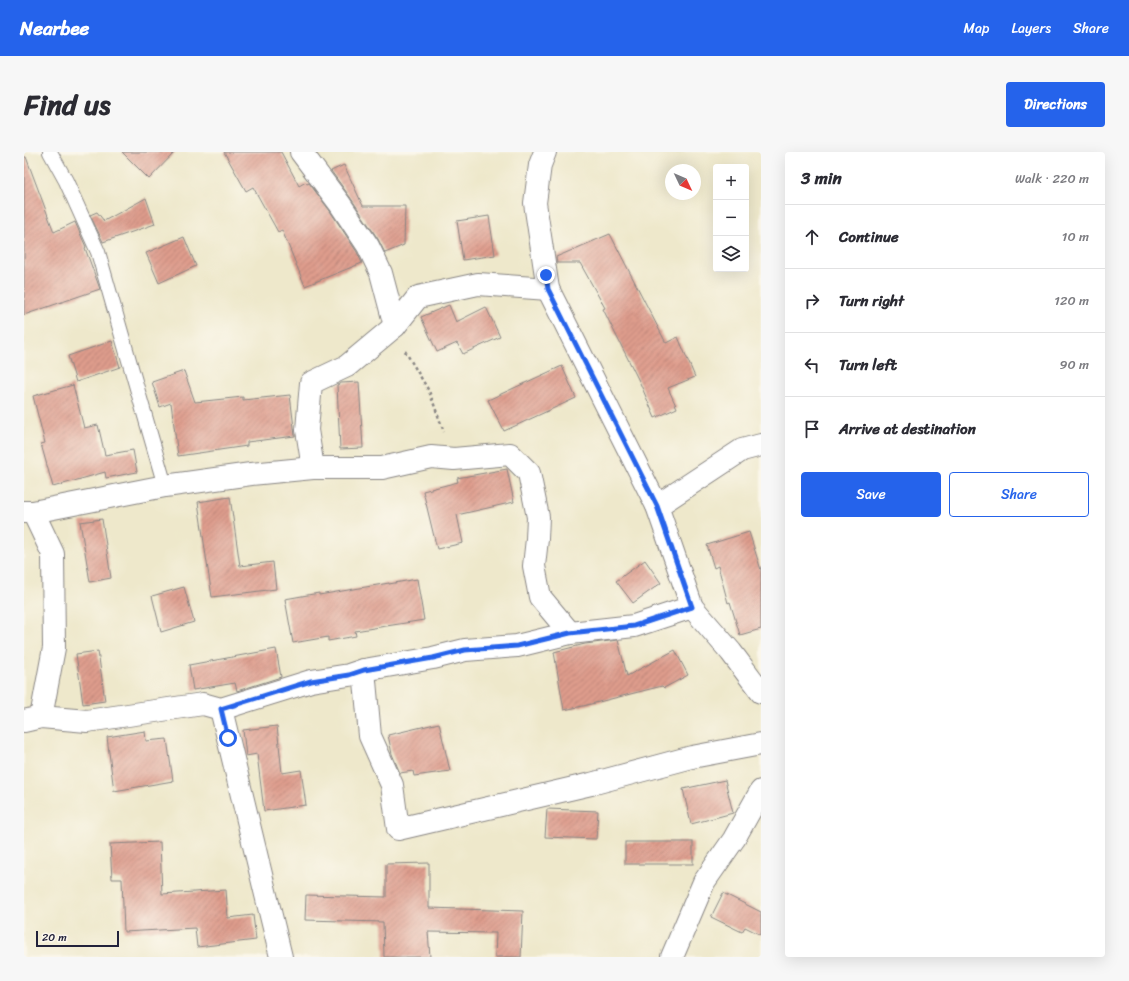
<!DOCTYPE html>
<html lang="en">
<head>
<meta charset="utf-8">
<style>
	body { margin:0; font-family:Sriracha,sans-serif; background:#f7f7f7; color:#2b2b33 }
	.controls { position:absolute; right:12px; top:12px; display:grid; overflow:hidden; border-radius:4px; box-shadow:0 4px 16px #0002 }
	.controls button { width:36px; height:36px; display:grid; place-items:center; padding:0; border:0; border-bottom:1px solid #e1e1e2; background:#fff; color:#2b2b33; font:20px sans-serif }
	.compass { position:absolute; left:641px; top:12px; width:36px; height:36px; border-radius:50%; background:#fff; box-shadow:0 4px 16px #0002; rotate:134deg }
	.scale { position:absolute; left:12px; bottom:10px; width:83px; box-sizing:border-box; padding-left:4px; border:2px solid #22223b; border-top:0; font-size:11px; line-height:14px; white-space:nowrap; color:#22223b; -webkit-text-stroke:3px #fbf7ec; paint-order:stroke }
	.stop { position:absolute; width:12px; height:12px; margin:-9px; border:3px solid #2563eb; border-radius:50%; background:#fff }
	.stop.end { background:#2563eb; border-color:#fff; box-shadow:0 1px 4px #0008 }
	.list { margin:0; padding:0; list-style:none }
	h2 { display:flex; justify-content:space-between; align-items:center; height:52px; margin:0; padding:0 16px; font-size:17px }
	h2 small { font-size:13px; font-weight:400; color:#7c7c81 }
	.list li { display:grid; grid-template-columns:26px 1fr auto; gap:12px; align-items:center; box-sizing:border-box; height:64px; padding:0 16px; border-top:1px solid #e1e1e2 }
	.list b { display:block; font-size:15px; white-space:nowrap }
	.list em { font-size:13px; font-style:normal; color:#7c7c81 }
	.actions { display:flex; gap:8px; padding:12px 16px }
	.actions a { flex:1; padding:9px 0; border:1px solid #2563eb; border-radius:4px; text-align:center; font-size:14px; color:#2563eb }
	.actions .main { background:#2563eb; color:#fff }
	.icon { flex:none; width:22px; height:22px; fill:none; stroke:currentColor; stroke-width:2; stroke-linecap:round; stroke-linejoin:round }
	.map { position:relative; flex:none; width:737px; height:805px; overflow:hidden; border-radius:4px }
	header { display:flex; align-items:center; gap:24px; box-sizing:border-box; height:56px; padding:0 20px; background:#2563eb; color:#fff }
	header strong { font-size:19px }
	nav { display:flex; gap:22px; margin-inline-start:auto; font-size:14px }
	.intro { display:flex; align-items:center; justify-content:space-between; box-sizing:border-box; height:96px; padding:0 24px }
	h1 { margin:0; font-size:28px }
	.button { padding:10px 18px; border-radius:4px; background:#2563eb; color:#fff; font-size:14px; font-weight:700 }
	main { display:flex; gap:24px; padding:0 24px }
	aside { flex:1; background:#fff; border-radius:4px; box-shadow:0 4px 16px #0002 }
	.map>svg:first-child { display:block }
	.building { fill:url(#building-hatch) }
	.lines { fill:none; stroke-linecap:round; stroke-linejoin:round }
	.lane-casing { stroke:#888583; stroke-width:16 }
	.street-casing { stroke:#888583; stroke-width:24 }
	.path { stroke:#888583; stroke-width:2.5; stroke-dasharray:3 3; stroke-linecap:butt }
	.lane { stroke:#fff; stroke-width:14 }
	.street { stroke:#fff; stroke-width:22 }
	.route { stroke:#2563eb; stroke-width:5 }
</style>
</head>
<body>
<header>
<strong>Nearbee</strong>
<nav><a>Map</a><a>Layers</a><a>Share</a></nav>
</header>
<div class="intro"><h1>Find us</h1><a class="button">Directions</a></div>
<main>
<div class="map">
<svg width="737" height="805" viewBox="0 0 737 805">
	<defs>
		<pattern id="building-hatch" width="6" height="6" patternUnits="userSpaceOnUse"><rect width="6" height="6" fill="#de9c8c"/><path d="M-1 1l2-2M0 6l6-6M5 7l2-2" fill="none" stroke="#b47f74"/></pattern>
	</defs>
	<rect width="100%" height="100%" fill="#fbf7ec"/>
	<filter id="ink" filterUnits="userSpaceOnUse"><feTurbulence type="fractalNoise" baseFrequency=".025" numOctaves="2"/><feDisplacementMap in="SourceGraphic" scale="8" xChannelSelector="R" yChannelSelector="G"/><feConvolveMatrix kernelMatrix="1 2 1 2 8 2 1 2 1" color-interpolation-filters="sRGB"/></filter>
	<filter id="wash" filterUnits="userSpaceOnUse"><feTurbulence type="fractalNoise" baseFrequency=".012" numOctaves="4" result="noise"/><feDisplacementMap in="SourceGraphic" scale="16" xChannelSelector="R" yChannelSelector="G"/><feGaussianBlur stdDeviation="0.9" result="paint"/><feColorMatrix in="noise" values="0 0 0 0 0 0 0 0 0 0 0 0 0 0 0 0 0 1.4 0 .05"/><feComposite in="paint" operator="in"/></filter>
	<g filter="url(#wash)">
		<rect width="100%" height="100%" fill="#eee8cb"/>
		<g id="blocks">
			<g class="building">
				<path d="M98,0H151L125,27Z"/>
				<path d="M200,0H257L275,34L282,30L283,32L285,31L306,59L333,100L338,111L281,134L258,78L254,80L229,35L222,39Z"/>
				<path d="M0,5H2L30,80L51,70L62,95L61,96L76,137L0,163Z"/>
				<path d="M320,13L339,54H381L380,93L361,101L354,87L326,45L307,19Z"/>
				<path d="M122,46L131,72L79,90L66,63L73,60L80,69Z"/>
				<path d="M465,64L471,103L439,108L433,69Z"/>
				<path d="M586,82L642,191L654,185L671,225L644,236L653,256L631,266L616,231L579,157L581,156L556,111H533L532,105Z"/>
				<path d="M160,85L172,114L135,131L122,101Z"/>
				<path d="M425,153L432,170L462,155L476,185L439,202L433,191L413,200L397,165Z"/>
				<path d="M88,189L96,215L52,230L44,204Z"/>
				<path d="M538,214L552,246L480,279L464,248Z"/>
				<path d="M160,219L171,250L219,245V248L266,243L271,284L223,290V294L154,304L147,251L136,255L128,230Z"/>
				<path d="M335,230L339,296L316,297L313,233L317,231Z"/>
				<path d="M49,233L60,276L74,273L81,303L109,298L113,320L82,326L81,320L29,335L17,292L21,291L9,244Z"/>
				<path d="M483,317L490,350L433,363L439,391L413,397L399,339L434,330L433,326Z"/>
				<path d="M206,345L216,414L249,410L252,437L188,445L174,350Z"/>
				<path d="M78,367L87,426L66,430L56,370Z"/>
				<path d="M725,380L737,418V477L716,483L706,450L704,451L694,414L690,416L683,393Z"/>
				<path d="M621,408L637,431L609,451L592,429Z"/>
				<path d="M393,427L400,468L331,479L332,484L304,489V485L269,491L261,447L295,441V443L365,431V432Z"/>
				<path d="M160,435L170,470L137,480L128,444Z"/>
				<path d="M594,488L603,524L651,498L664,523L640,536L638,534L559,554L540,558L530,500L561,492Z"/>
				<path d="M252,497L257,525L213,539L211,531L169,538L165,513Z"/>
				<path d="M74,499L81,549L59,552L52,502Z"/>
				<path d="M415,571L426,619L390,624L389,619L376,621L368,602L364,583Z"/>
				<path d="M253,574L258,621L277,618L282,653L240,659L233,602L222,604L219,578Z"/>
				<path d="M121,579L122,589L143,587L149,629L90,639L83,585Z"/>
				<path d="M701,628L709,661L667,672L659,637Z"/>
				<path d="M523,657L574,659L572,687L521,685Z"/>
				<path d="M136,690L138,742L202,738L204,766L229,763L232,788L173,795L171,776L100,780L98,727H88L86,692Z"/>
				<rect x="601" y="690" width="68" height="22"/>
				<path d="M405,711V756L499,759L497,805H471L472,781L404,780L406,805H360L359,770L281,768L282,743L362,745V712Z"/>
				<path d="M699,741L737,760V783L721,775L718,780L687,765Z"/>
			</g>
		</g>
	</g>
	<g filter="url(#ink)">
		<use href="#blocks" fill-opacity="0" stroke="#888583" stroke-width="1"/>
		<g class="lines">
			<g class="lane-casing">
				<path id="lane" d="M26,0L42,29L74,100L141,334"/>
			</g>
			<g class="street-casing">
				<g id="street">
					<path d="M277,0L316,52L344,94L357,121L371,174"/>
					<path d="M521,0L516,13L511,51L524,137L633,354L668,455L707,500L737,540"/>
					<path d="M289,316L283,278L287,231L323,214L371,174L394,145L454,132L524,137"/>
					<path d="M633,354L718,298L737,293"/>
					<path d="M0,360H9L141,334L227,322L289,316H358L407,305L430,307L486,302L505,321L514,365L513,387L510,414L516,445L546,481"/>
					<path d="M9,360L29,402L30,496L17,565"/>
					<path d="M340,518L346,584L368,633L374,677L567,632L668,605L737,592"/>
					<path d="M197,557L257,805"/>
					<path d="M0,569L17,565L63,569L179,552L197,557L287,529L325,523L340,518L409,506L441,498L493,494L546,481L610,474L668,455"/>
					<path d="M648,805L680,730L710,687L737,639"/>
				</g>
			</g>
			<path class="path" d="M381,199L405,239L420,280"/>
			<use href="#lane" class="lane"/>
			<use href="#street" class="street"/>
		</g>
	</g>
	<g class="lines" filter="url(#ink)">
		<path class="route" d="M204,586L197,557L287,529L325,523L340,518L409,506L441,498L493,494L546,481L610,474L668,455L633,354L524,137L522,123"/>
	</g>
</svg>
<div class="controls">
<button>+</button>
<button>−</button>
<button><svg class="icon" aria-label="layers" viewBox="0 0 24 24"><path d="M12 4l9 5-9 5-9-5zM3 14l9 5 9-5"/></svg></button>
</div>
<svg class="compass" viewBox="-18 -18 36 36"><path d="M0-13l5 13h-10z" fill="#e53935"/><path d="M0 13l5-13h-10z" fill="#7c7c81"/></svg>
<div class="scale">20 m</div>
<div class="stop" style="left:204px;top:586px"></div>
<div class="stop end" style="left:522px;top:123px"></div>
</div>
<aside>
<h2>3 min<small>Walk · 220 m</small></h2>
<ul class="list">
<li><svg class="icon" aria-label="ahead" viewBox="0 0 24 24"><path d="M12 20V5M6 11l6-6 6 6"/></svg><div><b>Continue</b></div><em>10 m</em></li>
<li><svg class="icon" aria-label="right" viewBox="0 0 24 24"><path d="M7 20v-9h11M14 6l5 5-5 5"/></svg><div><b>Turn right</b></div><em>120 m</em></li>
<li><svg class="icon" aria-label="left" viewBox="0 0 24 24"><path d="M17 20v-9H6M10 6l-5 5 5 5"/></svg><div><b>Turn left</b></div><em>90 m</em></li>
<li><svg class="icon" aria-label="arrive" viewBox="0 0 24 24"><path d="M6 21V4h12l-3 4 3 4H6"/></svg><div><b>Arrive at destination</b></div></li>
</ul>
<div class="actions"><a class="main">Save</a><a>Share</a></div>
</aside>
</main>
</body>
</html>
